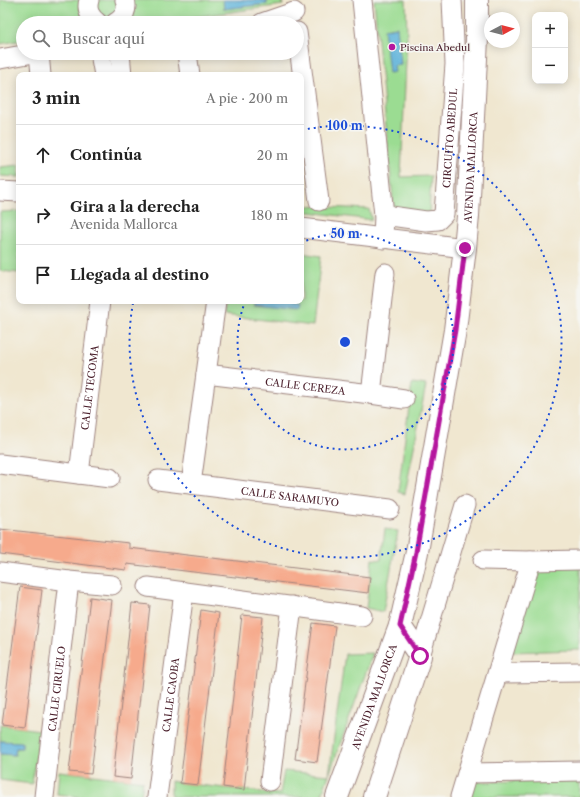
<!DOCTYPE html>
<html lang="es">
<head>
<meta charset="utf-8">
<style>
	body { margin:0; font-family:"Libre Caslon Text",serif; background:#f6f6f6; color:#222 }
	.controls { position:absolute; right:12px; top:12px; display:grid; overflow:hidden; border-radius:8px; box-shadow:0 2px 10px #0003 }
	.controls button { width:36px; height:36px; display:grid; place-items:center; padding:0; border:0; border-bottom:1px solid #e0e0e0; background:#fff; color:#222; font:20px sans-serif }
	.compass { position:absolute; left:484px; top:12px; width:36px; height:36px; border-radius:50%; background:#fff; box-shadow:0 2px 10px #0003; rotate:83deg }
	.stop { position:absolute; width:12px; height:12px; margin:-9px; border:3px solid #b5179e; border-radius:50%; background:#fff }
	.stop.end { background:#b5179e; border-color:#fff; box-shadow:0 1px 4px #0008 }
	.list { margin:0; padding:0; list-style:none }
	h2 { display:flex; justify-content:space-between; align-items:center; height:52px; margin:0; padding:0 16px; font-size:17px }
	h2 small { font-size:13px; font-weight:400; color:#767676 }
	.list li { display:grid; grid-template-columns:26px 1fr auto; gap:12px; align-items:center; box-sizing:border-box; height:60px; padding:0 16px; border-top:1px solid #e0e0e0 }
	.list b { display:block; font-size:15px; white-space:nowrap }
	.list p { margin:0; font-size:13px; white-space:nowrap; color:#767676 }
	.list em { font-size:13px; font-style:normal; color:#767676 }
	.icon { flex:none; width:22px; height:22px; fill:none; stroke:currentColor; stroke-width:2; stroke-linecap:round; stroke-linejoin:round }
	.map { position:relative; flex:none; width:580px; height:797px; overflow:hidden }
	.search { position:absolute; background:#fff; box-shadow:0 2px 10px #0003; left:16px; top:16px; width:288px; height:44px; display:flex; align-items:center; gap:10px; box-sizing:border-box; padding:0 14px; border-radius:22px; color:#767676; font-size:15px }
	.panel { position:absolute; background:#fff; box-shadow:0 2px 10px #0003; left:16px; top:72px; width:288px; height:232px; border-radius:8px }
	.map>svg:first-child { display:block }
	.green { fill:#9bdc92; stroke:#727e5e; fill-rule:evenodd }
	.water { fill:#5db2d9; stroke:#546882 }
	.building { fill:#f6aa8c }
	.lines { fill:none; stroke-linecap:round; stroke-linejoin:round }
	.minor-casing { stroke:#9d837e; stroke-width:21 }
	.major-casing { stroke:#9d837e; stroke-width:24 }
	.minor { stroke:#fff; stroke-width:19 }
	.major { stroke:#fff; stroke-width:22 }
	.route { stroke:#b5179e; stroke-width:5 }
	.ring { fill:none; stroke:#1d4ed8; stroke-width:2; stroke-dasharray:2 4 }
	.poi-dot { fill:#b5179e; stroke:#f6f6f2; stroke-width:1.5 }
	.labels { text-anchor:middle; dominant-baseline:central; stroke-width:3; stroke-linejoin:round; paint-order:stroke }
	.poi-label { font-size:10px; fill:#4a1f2b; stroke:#f6f6f2; text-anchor:start }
	.street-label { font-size:10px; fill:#4a1f2b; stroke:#f6f6f2 }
	.centre { fill:#1d4ed8; stroke:#f6f6f2; stroke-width:2 }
	.ring-label { font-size:12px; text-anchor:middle; font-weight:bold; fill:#1d4ed8; stroke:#f6f6f2; stroke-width:3; stroke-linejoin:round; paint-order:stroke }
</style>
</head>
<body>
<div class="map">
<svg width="580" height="797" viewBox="0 0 580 797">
	<rect width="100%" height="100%" fill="#f6f6f2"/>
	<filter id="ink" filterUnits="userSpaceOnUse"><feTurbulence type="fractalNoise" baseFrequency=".025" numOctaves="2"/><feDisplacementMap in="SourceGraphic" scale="8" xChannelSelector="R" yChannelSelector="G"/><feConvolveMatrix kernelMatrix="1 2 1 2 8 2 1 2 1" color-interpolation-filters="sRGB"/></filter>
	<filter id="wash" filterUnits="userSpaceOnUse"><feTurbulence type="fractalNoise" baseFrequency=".012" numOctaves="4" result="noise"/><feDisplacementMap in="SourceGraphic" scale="16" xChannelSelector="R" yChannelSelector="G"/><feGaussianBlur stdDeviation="0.9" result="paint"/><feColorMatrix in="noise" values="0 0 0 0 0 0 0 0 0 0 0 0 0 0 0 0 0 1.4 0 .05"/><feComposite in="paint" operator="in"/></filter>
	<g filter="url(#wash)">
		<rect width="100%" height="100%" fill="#f0e7d0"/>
		<g class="green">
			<path d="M0,0H223L224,9L267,4V0H282L283,5L150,23H23V40L0,44Z"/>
			<path d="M374,0H406L407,38L401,177L431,176L429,216L394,210ZM396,27L401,64L394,66L384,29Z"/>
			<path d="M19,165V177L0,176V167Z"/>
			<path d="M301,189H302L306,206L369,209L372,220L301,211Z"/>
			<path d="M19,211V253L18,259H19V273L0,271V212Z"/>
			<path d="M301,253L321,256L313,326L224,315L226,301H254V305H298L291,304L292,301H301Z"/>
			<path d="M412,383L426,385L405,494L398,492Z"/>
			<path d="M385,529L398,531L383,612L366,608L370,577L372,559L381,560Z"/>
			<path d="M580,556V650L510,652L539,557Z"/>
			<path d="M373,653L321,797H171V781L180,783L280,794L284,771L329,775L345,654Z"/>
			<path d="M0,725L40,730L32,784L0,780V754L15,755L16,748H22V743L0,741Z"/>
			<path d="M59,771L143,781L141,797H81L57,794Z"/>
			<path d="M580,780V797H469L473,782Z"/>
		</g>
		<g class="water">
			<path d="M223,0H267V4L224,9Z"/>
			<path d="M397,27L401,65L394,66L395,72L389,73L384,29Z"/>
			<path d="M254,301H292L291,304L298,305L297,310L254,305Z"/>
			<path d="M0,741L22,742V748H16L15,755L0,754Z"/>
		</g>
		<g id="blocks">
			<g class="building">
				<path d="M0,529L129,543V548L370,577L368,593L127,564L126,570L0,554Z"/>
				<path d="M20,587L42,590L25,728L2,725Z"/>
				<path d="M90,597L112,600L91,774L69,772Z"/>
				<path d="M132,603L150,605L131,779L113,777Z"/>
				<path d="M201,610L219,613L198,785L180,783Z"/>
				<path d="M242,615L263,617L244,790L223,787Z"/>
				<path d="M313,623L335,626L317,762L295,759Z"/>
			</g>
		</g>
	</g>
	<g filter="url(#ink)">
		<use href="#blocks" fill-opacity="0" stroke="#9d837e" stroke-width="1"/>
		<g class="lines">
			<g class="minor-casing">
				<g id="minor">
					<path d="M89,0C86,10 90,17 98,23"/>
					<path d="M362,0L384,215L383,239"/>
					<path d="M115,23C124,18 128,9 125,0"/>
					<path d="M262,23L294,12"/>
					<path d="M297,32L319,201"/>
					<path d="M39,53L41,75"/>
					<path d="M100,53L104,75"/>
					<path d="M120,53L122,75"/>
					<path d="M187,53L190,75"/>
					<path d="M0,59L34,53"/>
					<path d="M0,191L19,192"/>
					<path id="s1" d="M384,215L426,221L438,220L444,214L455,64L452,0"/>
					<path d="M301,228L465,248"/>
					<path id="s2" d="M206,374L371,394L404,399"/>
					<path d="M371,394L385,273"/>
					<path d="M0,464L110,478"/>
					<path id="s3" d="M79,474L100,301"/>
					<path id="s4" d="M158,480L390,509"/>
					<path d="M191,484L216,301"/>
					<path d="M483,560L531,561L580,560"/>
					<path d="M0,572L69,581L112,585"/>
					<path d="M148,587L362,616"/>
					<path d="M420,656L465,505"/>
					<path d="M498,673L580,672"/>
					<path d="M468,773L580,771"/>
					<path d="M270,781L292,606"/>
					<path id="s5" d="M44,797L69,581"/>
					<path id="s6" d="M157,797L184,592"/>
					<path d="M460,797L531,561"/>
				</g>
			</g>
			<g class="major-casing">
				<g id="major">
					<path id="s7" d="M337,797L400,626L417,552L455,330L465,248L468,216L477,39V0"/>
					<path d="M374,797L420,656L400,626"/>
				</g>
			</g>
			<use href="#minor" class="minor"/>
			<use href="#major" class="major"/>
		</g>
	</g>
	<g class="lines" filter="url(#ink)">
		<path class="route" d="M420,656L400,626L416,552L455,330L465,248"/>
	</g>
	<g class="ring">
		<path d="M301 243A108 108 0 1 1 245 302"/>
		<path d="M302 130A216 216 0 1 1 133 303"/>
	</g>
	<circle class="poi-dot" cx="392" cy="47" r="4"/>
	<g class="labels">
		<g class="poi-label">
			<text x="400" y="47">Piscina Abedul</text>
		</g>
		<g class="street-label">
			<text stroke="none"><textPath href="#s1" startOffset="139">CIRCUITO ABEDUL</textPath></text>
			<text stroke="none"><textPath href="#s7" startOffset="647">AVENIDA MALLORCA</textPath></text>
			<text stroke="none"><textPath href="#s2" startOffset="100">CALLE CEREZA</textPath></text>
			<text stroke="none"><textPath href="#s3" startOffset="87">CALLE TECOMA</textPath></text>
			<text stroke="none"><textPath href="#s4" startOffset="133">CALLE SARAMUYO</textPath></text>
			<text stroke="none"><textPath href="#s5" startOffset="109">CALLE CIRUELO</textPath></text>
			<text stroke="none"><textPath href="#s6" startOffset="103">CALLE CAOBA</textPath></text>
			<text stroke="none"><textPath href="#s7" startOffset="107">AVENIDA MALLORCA</textPath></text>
		</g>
	</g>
	<circle cx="345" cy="342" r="6" class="centre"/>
	<g class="ring-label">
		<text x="345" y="130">100 m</text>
		<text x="345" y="238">50 m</text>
	</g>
</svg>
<div class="controls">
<button>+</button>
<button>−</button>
</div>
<svg class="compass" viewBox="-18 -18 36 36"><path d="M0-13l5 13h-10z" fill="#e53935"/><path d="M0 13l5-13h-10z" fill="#767676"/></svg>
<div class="stop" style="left:420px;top:656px"></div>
<div class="stop end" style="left:465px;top:248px"></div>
<div class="search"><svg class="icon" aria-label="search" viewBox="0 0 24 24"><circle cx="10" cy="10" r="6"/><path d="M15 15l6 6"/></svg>Buscar aquí</div>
<section class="panel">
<h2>3 min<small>A pie · 200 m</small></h2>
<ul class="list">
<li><svg class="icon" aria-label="ahead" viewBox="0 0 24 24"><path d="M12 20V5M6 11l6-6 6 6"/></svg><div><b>Continúa</b></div><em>20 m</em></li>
<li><svg class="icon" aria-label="right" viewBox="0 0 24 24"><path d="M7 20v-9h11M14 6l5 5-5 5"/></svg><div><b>Gira a la derecha</b><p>Avenida Mallorca</p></div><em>180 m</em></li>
<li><svg class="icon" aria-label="arrive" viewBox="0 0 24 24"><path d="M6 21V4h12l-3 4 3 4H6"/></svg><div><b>Llegada al destino</b></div></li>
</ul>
</section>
</div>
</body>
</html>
